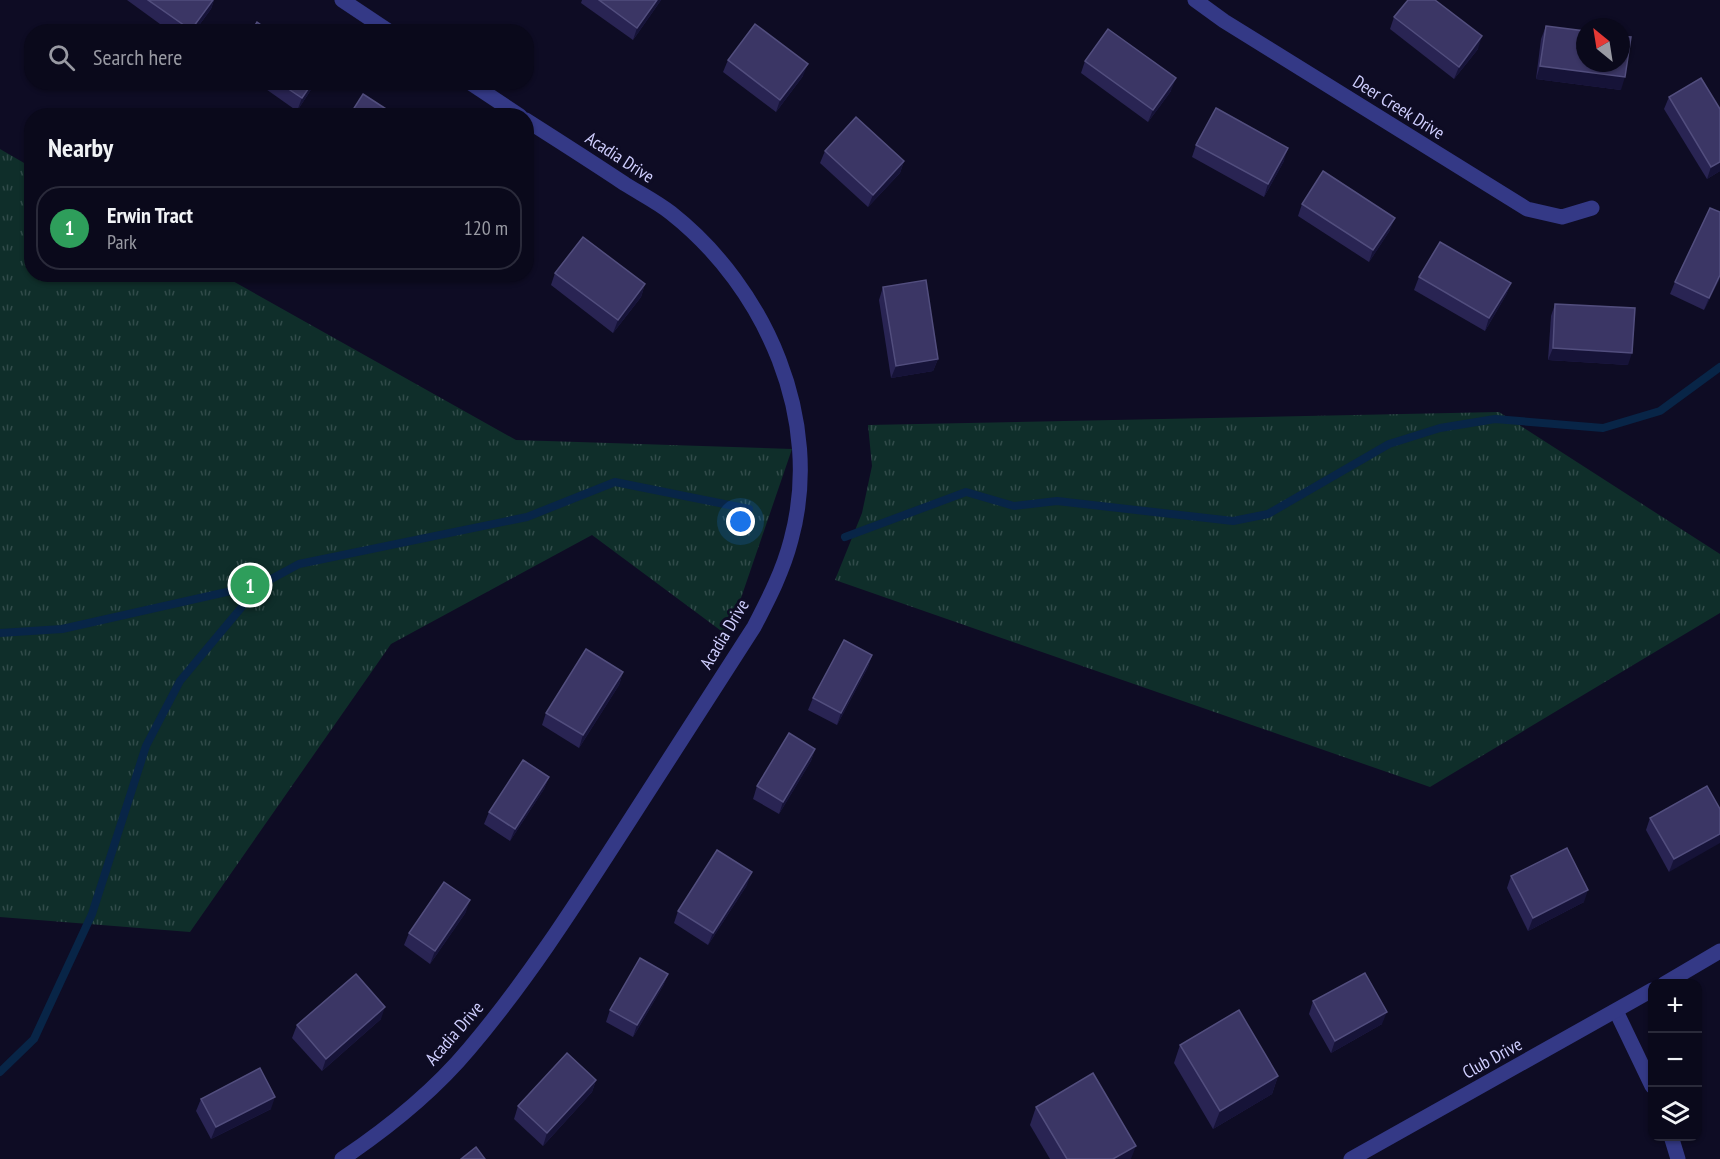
<!DOCTYPE html>
<html lang="en">
<head>
<meta charset="utf-8">
<style>
	body { margin:0; font-family:"PT Sans Narrow",sans-serif; background:#131224; color:#f1f3f6 }
	.controls { position:absolute; right:18px; bottom:18px; display:grid; overflow:hidden; border-radius:12px; box-shadow:0 2px 4px #0004 }
	.controls button { width:54px; height:54px; display:grid; place-items:center; padding:0; border:0; border-bottom:2px solid #2a2a3a; background:#0a091b; color:#f1f3f6; font:30px sans-serif }
	.compass { position:absolute; left:1576px; top:18px; width:54px; height:54px; border-radius:50%; background:#0a091b; box-shadow:0 2px 4px #0004; rotate:330deg }
	.you { position:absolute; left:741px; top:522px; width:21px; height:21px; margin:-15px; border:4px solid #fff; border-radius:50%; background:#1a73e8; box-shadow:0 0 0 9px #1a73e833 }
	.badge { display:grid; place-items:center; width:39px; height:39px; border-radius:50%; background:#00f9fa; color:#fff; font-size:20px; font-weight:700 }
	.pin { position:absolute; translate:-50% -50%; border:3px solid #fff; box-shadow:0 2px 6px #0006 }
	.list { margin:0; padding:0; list-style:none }
	h2 { display:flex; justify-content:space-between; align-items:center; height:78px; margin:0; padding:0 24px; font-size:26px }
	h2 small { font-size:20px; font-weight:400; color:#999aa3 }
	.list li { display:grid; grid-template-columns:39px 1fr auto; gap:18px; align-items:center; box-sizing:border-box; height:84px; margin:0 12px 12px; padding:0 12px; border:2px solid #2a2a3a; border-radius:24px }
	.list b { display:block; font-size:22px; white-space:nowrap }
	.list p { margin:0; font-size:20px; white-space:nowrap; color:#999aa3 }
	.list em { font-size:20px; font-style:normal; color:#999aa3 }
	.icon { flex:none; width:33px; height:33px; fill:none; stroke:currentColor; stroke-width:2; stroke-linecap:round; stroke-linejoin:round }
	.map { position:relative; flex:none; width:1720px; height:1159px; overflow:hidden }
	.search { position:absolute; background:#0a091b; box-shadow:0 2px 4px #0004; left:24px; top:24px; width:510px; height:66px; display:flex; align-items:center; gap:15px; box-sizing:border-box; padding:0 21px; border-radius:24px; color:#999aa3; font-size:22px }
	.panel { position:absolute; background:#0a091b; box-shadow:0 2px 4px #0004; left:24px; top:108px; width:510px; height:174px; border-radius:24px }
	.map>svg:first-child { display:block }
	.park { fill:url(#park-tufts) }
	.lines { fill:none; stroke-linecap:round; stroke-linejoin:round }
	.stream { stroke:#082547; stroke-width:8 }
	.minor { stroke:#343986; stroke-width:15 }
	.wall { fill:#292453 }
	.shaded-wall { fill:#161338 }
	.building { fill:#3b3665; stroke:#524e7e; stroke-width:1.5 }
	.labels { text-anchor:middle; dominant-baseline:central; stroke-width:6; stroke-linejoin:round; paint-order:stroke }
	.street-label { font-size:18px; fill:#d0cfff; stroke:#0e0c24 }
</style>
</head>
<body>
<div class="map">
<svg width="1720" height="1159" viewBox="0 0 1720 1159">
	<defs>
		<pattern id="park-tufts" width="24" height="20" patternUnits="userSpaceOnUse" patternTransform="scale(1.5)"><rect width="24" height="20" fill="#0f2e2a"/><path d="M3 7l-1-3M5 7V3M7 7l1-3M15 17l-1-3M17 17v-4M19 17l1-3" fill="none" stroke="#314b4a"/></pattern>
	</defs>
	<rect width="100%" height="100%" fill="#0e0c24"/>
	<g class="park">
		<path d="M0,149L31,167L32,274L222,275L516,440L792,449L728,636L592,535L391,644L190,932L0,917Z"/>
		<path d="M1499,412L1720,554V613L1430,787L835,580L862,513L872,466L868,425Z"/>
	</g>
	<g class="lines">
		<g class="stream">
			<path d="M845,537L966,492L1014,506L1057,501L1233,521L1268,514L1389,444L1440,428L1495,419L1603,428L1660,411L1720,367"/>
			<path d="M0,633L62,629L262,584L299,564L527,517L615,482L749,509"/>
			<path d="M0,1072L34,1039L92,914L146,746L180,681L261,584"/>
		</g>
		<g class="minor">
			<path d="M342,0L390,32"/>
			<path d="M1195,0L1224,21L1527,209L1562,217L1592,208"/>
			<path d="M469,82L520,116"/>
			<path d="M1664,984L1720,951"/>
			<path d="M1616,1011L1652,1086"/>
			<path d="M1671,1136L1678,1159"/>
			<path d="M342,1159C388,1128 433,1092 469,1049C525,983 572,910 619,837C664,767 709,697 754,627C769,598 783,571 791,540C824,420 766,288 671,213C657,202 641,194 625,184C592,162 559,141 526,120"/>
			<path d="M1351,1159L1652,990"/>
		</g>
	</g>
	<g class="wall">
		<path d="M127,0H214L211,9L194,32H171Z"/>
		<path d="M582,0H661L633,40L581,3Z"/>
		<path d="M1394,17L1478,49L1454,79L1390,29Z"/>
		<path d="M1546,26L1621,90L1536,79L1541,39Z"/>
		<path d="M728,60L803,76L776,112L723,72Z"/>
		<path d="M1085,61L1171,91L1148,122L1081,73Z"/>
		<path d="M256,82H316L297,111Z"/>
		<path d="M1669,97L1720,171L1707,179L1664,109Z"/>
		<path d="M1196,145L1284,161L1264,197L1192,157Z"/>
		<path d="M825,151L904,161L900,173L868,207L820,163Z"/>
		<path d="M1302,204L1390,230L1369,262L1298,216Z"/>
		<path d="M1720,212V278L1704,310L1670,294L1675,282Z"/>
		<path d="M555,273L645,284L641,297L613,333L551,285Z"/>
		<path d="M1419,277L1511,283L1506,295L1485,331L1414,290Z"/>
		<path d="M883,287L938,359L933,371L891,378L879,300Z"/>
		<path d="M1555,304L1628,365L1548,360L1551,316Z"/>
		<path d="M872,655L868,667L837,725L808,710L813,698Z"/>
		<path d="M623,672L619,685L579,748L542,725L546,713Z"/>
		<path d="M815,749L811,761L779,814L753,799L757,786Z"/>
		<path d="M549,777L544,789L510,841L484,824L489,812Z"/>
		<path d="M1720,809L1669,872L1646,830L1650,818Z"/>
		<path d="M1511,876L1584,902L1528,931L1507,888Z"/>
		<path d="M747,885L708,945L674,923L678,911Z"/>
		<path d="M466,912L430,964L404,945L409,933Z"/>
		<path d="M668,974L663,986L633,1037L606,1022L610,1010Z"/>
		<path d="M1313,1001L1382,1024L1331,1053L1309,1014Z"/>
		<path d="M381,1019L322,1071L292,1038L297,1025Z"/>
		<path d="M1180,1045L1278,1076L1272,1094L1213,1129L1174,1063Z"/>
		<path d="M596,1080L592,1092L543,1146L514,1119L518,1106Z"/>
		<path d="M201,1099L271,1109L211,1139L196,1111Z"/>
		<path d="M1036,1107L1131,1159H1050L1030,1125Z"/>
	</g>
	<g class="shaded-wall">
		<path d="M213,0H214L211,9L194,32H190Z"/>
		<path d="M657,0H661L633,40L637,28Z"/>
		<path d="M1482,36L1478,49L1454,79L1459,67Z"/>
		<path d="M808,64L803,76L776,112L780,100Z"/>
		<path d="M1540,66L1625,77L1621,90L1536,79Z"/>
		<path d="M1176,78L1171,91L1148,122L1153,110Z"/>
		<path d="M313,82H316L297,111L302,98Z"/>
		<path d="M1288,148L1284,161L1264,197L1268,184Z"/>
		<path d="M904,161L900,173L868,207L873,195Z"/>
		<path d="M1720,162V171L1707,179L1711,167Z"/>
		<path d="M1395,218L1390,230L1369,262L1373,250Z"/>
		<path d="M1720,275V278L1704,310L1709,298Z"/>
		<path d="M1511,283L1506,295L1485,331L1489,318Z"/>
		<path d="M645,284L641,297L613,333L618,320Z"/>
		<path d="M1553,348L1632,353L1628,365L1548,360Z"/>
		<path d="M938,359L933,371L891,378L896,366Z"/>
		<path d="M872,655L868,667L837,725L841,713Z"/>
		<path d="M623,672L619,685L579,748L583,735Z"/>
		<path d="M815,749L811,761L779,814L783,802Z"/>
		<path d="M549,777L544,789L510,841L515,829Z"/>
		<path d="M1720,834V843L1669,872L1674,859Z"/>
		<path d="M752,872L747,885L708,945L713,933Z"/>
		<path d="M1588,890L1584,902L1528,931L1533,918Z"/>
		<path d="M470,900L466,912L430,964L435,951Z"/>
		<path d="M668,974L663,986L633,1037L637,1025Z"/>
		<path d="M385,1007L381,1019L322,1071L326,1059Z"/>
		<path d="M1387,1012L1382,1024L1331,1053L1335,1041Z"/>
		<path d="M1278,1076L1272,1094L1213,1129L1220,1111Z"/>
		<path d="M596,1080L592,1092L543,1146L547,1133Z"/>
		<path d="M275,1097L271,1109L211,1139L216,1127Z"/>
		<path d="M1136,1146L1131,1159H1113Z"/>
	</g>
	<g class="building">
		<path d="M148,0H213L191,30Z"/>
		<path d="M599,0H657L637,28Z"/>
		<path d="M1408,0H1435L1482,36L1459,67L1394,17Z"/>
		<path d="M257,22L271,32H251Z"/>
		<path d="M755,24L808,64L780,100L728,60Z"/>
		<path d="M1546,26L1585,31V63H1621V36L1631,37L1625,77L1540,66Z"/>
		<path d="M1108,29L1176,78L1153,110L1085,61Z"/>
		<path d="M1701,78L1720,109V162L1711,167L1669,97Z"/>
		<path d="M278,82H313L302,98Z"/>
		<path d="M363,94L397,116H349Z"/>
		<path d="M1216,108L1288,148L1268,184L1196,145Z"/>
		<path d="M856,117L904,161L873,195L825,151Z"/>
		<path d="M1323,171L1395,218L1373,250L1302,204Z"/>
		<path d="M1710,208L1720,212V275L1709,298L1675,282Z"/>
		<path d="M583,237L645,284L618,320L555,273Z"/>
		<path d="M1440,242L1511,283L1489,318L1419,277Z"/>
		<path d="M926,280L938,359L896,366L883,287Z"/>
		<path d="M1555,304L1635,308L1632,353L1553,348Z"/>
		<path d="M844,640L872,655L841,713L813,698Z"/>
		<path d="M586,649L623,672L583,735L546,713Z"/>
		<path d="M789,733L815,749L783,802L757,786Z"/>
		<path d="M523,760L549,777L515,829L489,812Z"/>
		<path d="M1707,786L1720,809V834L1674,859L1650,818Z"/>
		<path d="M1567,848L1588,890L1533,918L1511,876Z"/>
		<path d="M717,850L752,872L713,933L678,911Z"/>
		<path d="M444,882L470,900L435,951L409,933Z"/>
		<path d="M640,958L668,974L637,1025L610,1010Z"/>
		<path d="M1365,973L1387,1012L1335,1041L1313,1001Z"/>
		<path d="M356,974L385,1007L326,1059L297,1025Z"/>
		<path d="M1239,1010L1278,1076L1220,1111L1180,1045Z"/>
		<path d="M567,1053L596,1080L547,1133L518,1106Z"/>
		<path d="M260,1068L275,1097L216,1127L201,1099Z"/>
		<path d="M1093,1073L1136,1146L1113,1159H1067L1036,1107Z"/>
		<path d="M476,1147L485,1159H461Z"/>
	</g>
	<g class="labels">
		<g class="street-label">
			<text transform="translate(1399 107) rotate(32)">Deer Creek Drive</text>
			<text transform="translate(620 157) rotate(33)">Acadia Drive</text>
			<text transform="translate(724 634) rotate(-59)">Acadia Drive</text>
			<text transform="translate(454 1033) rotate(-49)">Acadia Drive</text>
			<text transform="translate(1492 1058) rotate(-29)">Club Drive</text>
		</g>
	</g>
</svg>
<div class="controls">
<button>+</button>
<button>−</button>
<button><svg class="icon" aria-label="layers" viewBox="0 0 24 24"><path d="M12 4l9 5-9 5-9-5zM3 14l9 5 9-5"/></svg></button>
</div>
<svg class="compass" viewBox="-18 -18 36 36"><path d="M0-13l5 13h-10z" fill="#e53935"/><path d="M0 13l5-13h-10z" fill="#999aa3"/></svg>
<div class="you"></div>
<div class="pin badge" style="left:250px;top:585px;background:#2e9e5b">1</div>
<div class="search"><svg class="icon" aria-label="search" viewBox="0 0 24 24"><circle cx="10" cy="10" r="6"/><path d="M15 15l6 6"/></svg>Search here</div>
<section class="panel">
<h2>Nearby<small></small></h2>
<ul class="list">
<li><span class="badge" style="background:#2e9e5b">1</span><div><b>Erwin Tract</b><p>Park</p></div><em>120 m</em></li>
</ul>
</section>
</div>
</body>
</html>
